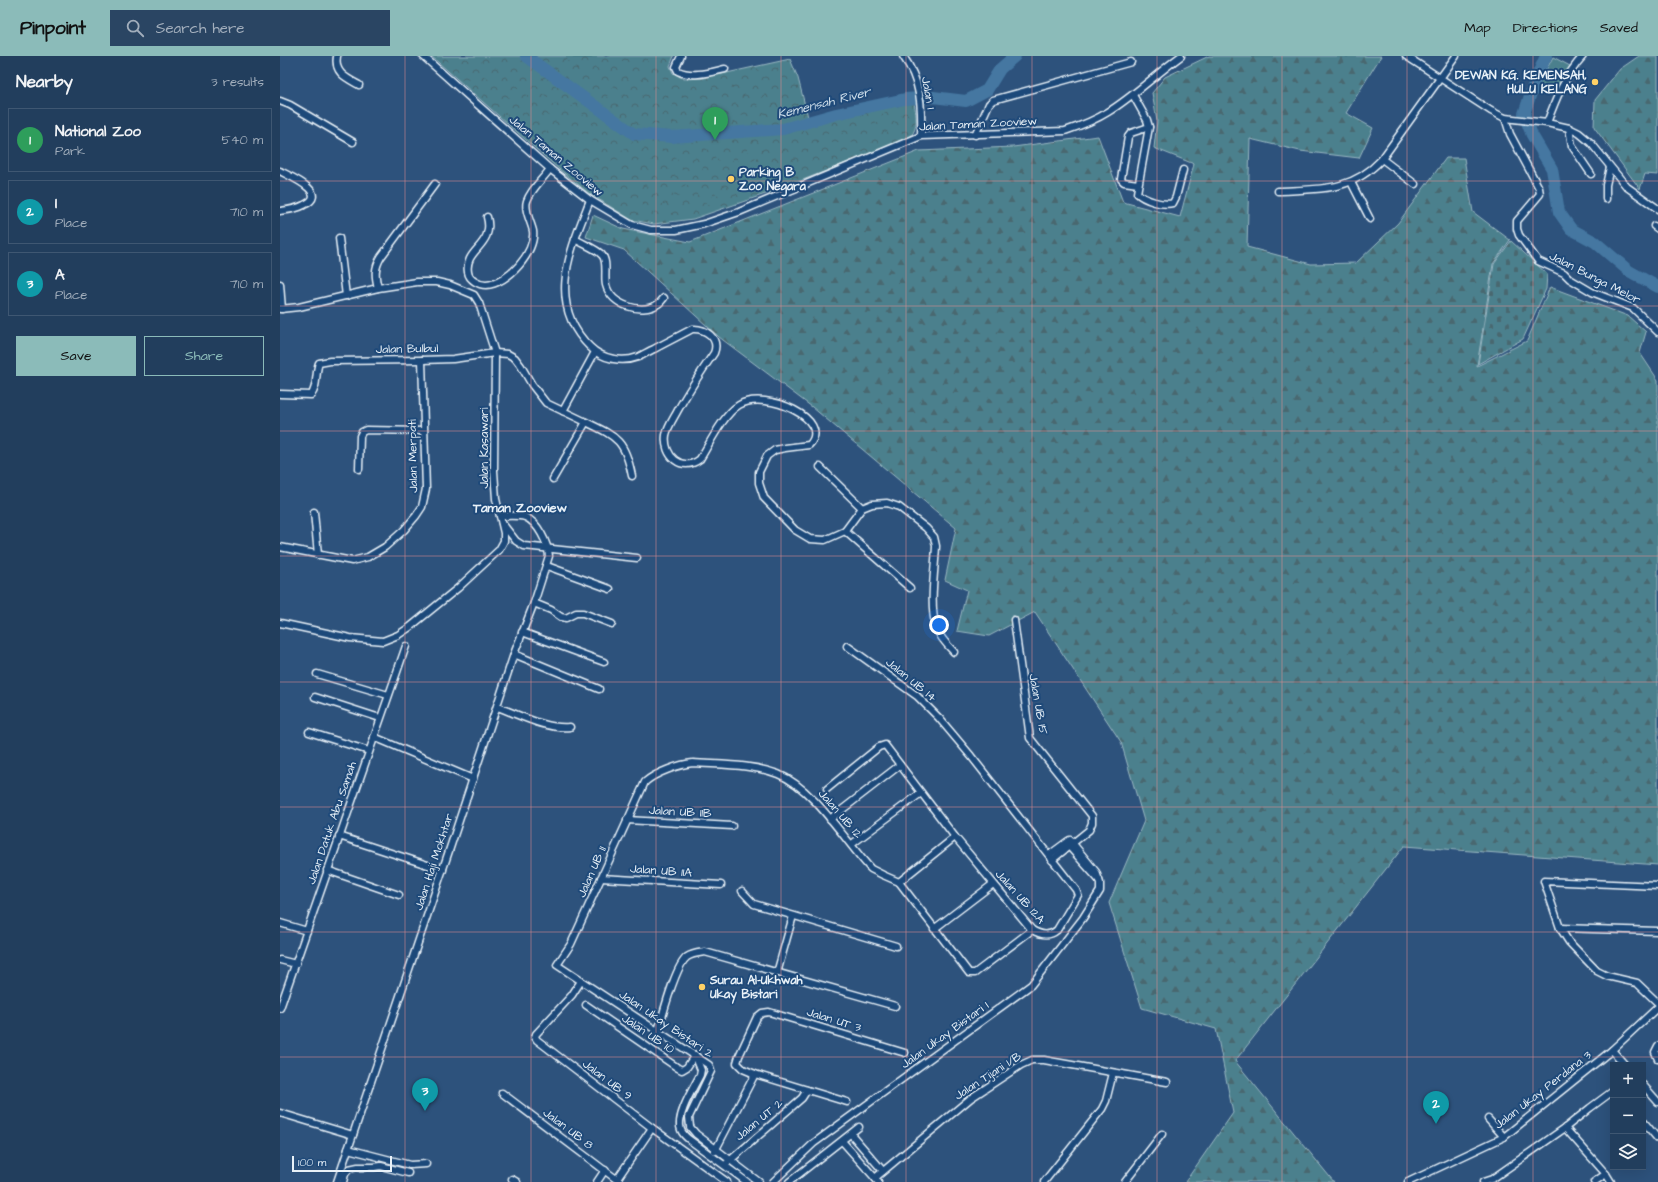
<!DOCTYPE html>
<html lang="en">
<head>
<meta charset="utf-8">
<style>
	body { margin:0; font-family:"Architects Daughter",sans-serif; background:#2a4563; color:#f1f3f6 }
	.controls { position:absolute; right:12px; bottom:12px; display:grid; overflow:hidden; border-radius:0px; box-shadow:0 4px 16px #0002 }
	.controls button { width:36px; height:36px; display:grid; place-items:center; padding:0; border:0; border-bottom:1px solid #3f5772; background:#223e5d; color:#f1f3f6; font:20px sans-serif }
	.scale { position:absolute; left:12px; bottom:10px; width:100px; box-sizing:border-box; padding-left:4px; border:2px solid #e8f1f8; border-top:0; font-size:11px; line-height:14px; white-space:nowrap; color:#e8f1f8; -webkit-text-stroke:3px #1f4a7a; paint-order:stroke }
	.you { position:absolute; left:659px; top:569px; width:14px; height:14px; margin:-10px; border:3px solid #fff; border-radius:50%; background:#1a73e8; box-shadow:0 0 0 6px #1a73e833 }
	.badge { display:grid; place-items:center; width:26px; height:26px; border-radius:50%; background:#8bbbb9; color:#fff; font-size:13px; font-weight:700 }
	.pin { position:absolute; translate:-50% -33px; filter:drop-shadow(0 1px 2px #0008) }
	.pin::after { content:''; position:absolute; top:21px; width:14px; height:12px; background:inherit; clip-path:polygon(0 0,100% 0,50% 100%) }
	.list { margin:0; padding:0; list-style:none }
	h2 { display:flex; justify-content:space-between; align-items:center; height:52px; margin:0; padding:0 16px; font-size:17px }
	h2 small { font-size:13px; font-weight:400; color:#a2aebc }
	.list li { display:grid; grid-template-columns:26px 1fr auto; gap:12px; align-items:center; box-sizing:border-box; height:64px; margin:0 8px 8px; padding:0 8px; border:1px solid #3f5772; border-radius:0px }
	.list b { display:block; font-size:15px; white-space:nowrap }
	.list p { margin:0; font-size:13px; white-space:nowrap; color:#a2aebc }
	.list em { font-size:13px; font-style:normal; color:#a2aebc }
	.actions { display:flex; gap:8px; padding:12px 16px }
	.actions a { flex:1; padding:9px 0; border:1px solid #8bbbb9; border-radius:0px; text-align:center; font-size:14px; color:#8bbbb9 }
	.actions .main { background:#8bbbb9; color:#111 }
	.icon { flex:none; width:22px; height:22px; fill:none; stroke:currentColor; stroke-width:2; stroke-linecap:round; stroke-linejoin:round }
	.map { position:relative; flex:none; width:1378px; height:1126px; overflow:hidden }
	header { display:flex; align-items:center; gap:24px; box-sizing:border-box; height:56px; padding:0 20px; background:#8bbbb9; color:#111 }
	header strong { font-size:19px }
	nav { display:flex; gap:22px; margin-inline-start:auto; font-size:14px }
	.search { width:280px; height:36px; background:#2a4563; display:flex; align-items:center; gap:10px; box-sizing:border-box; padding:0 14px; border-radius:0px; color:#a2aebc; font-size:15px }
	main { display:flex }
	aside { flex:1; background:#223e5d }
	.map>svg:first-child { display:block }
	.grass { fill:#4c808d; stroke:#9ab8c2 }
	.forest { fill:url(#forest-firs); stroke:#9ab8c2 }
	.cemetery { fill:url(#cemetery-stones); stroke:#9ab8c2 }
	.park { fill:url(#park-crowns); stroke:#9ab8c2 }
	.lines { fill:none; stroke-linecap:round; stroke-linejoin:round }
	.river { stroke:#4477a1; stroke-width:12 }
	.street-casing { stroke:#e8f1f8; stroke-width:9 }
	.street { stroke:#1f4a7a; stroke-width:6 }
	.grid { fill:none; stroke:#df8c90; stroke-width:1; stroke-opacity:0.55 }
	.poi-dot { fill:#ffd166; stroke:#1f4a7a; stroke-width:1.5 }
	.labels { text-anchor:middle; dominant-baseline:central; stroke-width:4; stroke-linejoin:round; paint-order:stroke }
	.poi-label { font-size:12px; font-weight:bold; fill:#e8f1f8; stroke:#1f4a7a; text-anchor:start }
	.street-label { font-size:12px; fill:#e8f1f8; stroke:#1f4a7a }
	.water-label { font-size:13px; font-style:italic; fill:#cfdfeb; stroke:#1f4a7a }
	.neighbourhood-label { font-size:13px; font-weight:bold; fill:#e8f1f8; stroke:#1f4a7a }
</style>
</head>
<body>
<header>
<strong>Pinpoint</strong>
<div class="search"><svg class="icon" aria-label="search" viewBox="0 0 24 24"><circle cx="10" cy="10" r="6"/><path d="M15 15l6 6"/></svg>Search here</div>
<nav><a>Map</a><a>Directions</a><a>Saved</a></nav>
</header>
<main>
<aside>
<h2>Nearby<small>3 results</small></h2>
<ul class="list">
<li><span class="badge" style="background:#2e9e5b">1</span><div><b>National Zoo</b><p>Park</p></div><em>540 m</em></li>
<li><span class="badge" style="background:#0f9aa8">2</span><div><b>I</b><p>Place</p></div><em>710 m</em></li>
<li><span class="badge" style="background:#0f9aa8">3</span><div><b>A</b><p>Place</p></div><em>710 m</em></li>
</ul>
<div class="actions"><a class="main">Save</a><a>Share</a></div>
</aside>
<div class="map">
<svg width="1378" height="1126" viewBox="0 0 1378 1126">
	<defs>
		<pattern id="forest-firs" width="22" height="20" patternUnits="userSpaceOnUse"><rect width="22" height="20" fill="#4c808d"/><path d="M5 1l3.5 6h-7zM16 11l3.5 6h-7z" fill="#49676f"/></pattern>
		<pattern id="cemetery-stones" width="16" height="16" patternUnits="userSpaceOnUse"><rect width="16" height="16" fill="#4c808d"/><path d="M2 7V4a2 2 0 0 1 4 0v3zM10 15v-3a2 2 0 0 1 4 0v3z" fill="#49676f"/></pattern>
		<pattern id="park-crowns" width="20" height="18" patternUnits="userSpaceOnUse"><rect width="20" height="18" fill="#4c808d"/><path d="M2 6a3 3 0 1 1 6 0M12 15a3 3 0 1 1 6 0" fill="none" stroke="#49676f"/></pattern>
	</defs>
	<rect width="100%" height="100%" fill="#2d527c"/>
	<filter id="ink" filterUnits="userSpaceOnUse"><feTurbulence type="fractalNoise" baseFrequency=".025" numOctaves="2"/><feDisplacementMap in="SourceGraphic" scale="8" xChannelSelector="R" yChannelSelector="G"/><feConvolveMatrix kernelMatrix="1 2 1 2 8 2 1 2 1" color-interpolation-filters="sRGB"/></filter>
	<g filter="url(#ink)">
		<path class="grass" d="M1273,1L1290,10L1276,36L1259,28Z"/>
		<g class="forest">
			<path d="M929,0H1101L1066,57L1093,72L1079,102L1020,95L970,83L967,191L1031,208L1076,207L1118,167L1166,102H1184L1193,156L1230,184L1213,208L1197,310L1247,285L1270,231L1348,260L1366,276L1360,297L1378,324V809L1124,790L955,1005L1054,1126H905L953,1057L936,973L862,952L829,847L864,765L841,686L755,556L709,580L677,575L687,534L665,524L676,472L532,351L439,281L344,194L306,181L313,159L343,173L410,186L639,95L733,91L818,80L843,146L900,161L914,108L874,92L877,65L872,37L885,21Z"/>
			<path d="M1359,0H1378V119L1365,118L1360,133L1314,71L1315,44L1340,13Z"/>
		</g>
		<path class="cemetery" d="M1231,185L1267,218L1266,233L1243,283L1198,308L1214,208Z"/>
		<path class="park" d="M151,0H394L390,10L393,17L404,23L424,22L510,3L518,22L530,69L597,47L633,40C635,55 641,72 628,83L497,134L413,163L374,168L352,164L310,138L280,114Z"/>
		<g class="lines">
			<g class="river">
				<path d="M246,0L354,78L392,81L503,73L556,58L625,43L653,41L686,45L707,34L720,13L735,0"/>
				<path d="M1266,0L1256,22L1244,58L1252,79L1272,113L1279,156L1291,173L1315,186L1349,215L1378,231"/>
			</g>
			<g class="street-casing">
				<g id="street">
					<path d="M57,0C54,17 66,22 79,29"/>
					<path d="M143,0L270,113L310,144L352,169L371,174H396L424,168L459,156L641,80L785,75C800,70 814,65 828,56C854,40 876,18 901,0"/>
					<path d="M401,0L396,11L398,15C412,22 431,16 445,13"/>
					<path d="M623,0C641,25 642,50 641,80"/>
					<path d="M1126,0L1211,55L1225,62L1267,67L1289,72L1299,77L1311,87L1347,131L1378,153"/>
					<path d="M853,39L867,64L869,71L857,137C864,144 883,150 893,147L896,141L903,114"/>
					<path d="M0,45L10,49L73,86"/>
					<path d="M1225,62L1230,78L1259,132L1260,138L1237,165V173L1239,179L1258,205L1284,217L1290,223L1312,236L1353,252L1378,276"/>
					<path d="M1267,67C1276,42 1285,20 1303,0"/>
					<path d="M1289,72L1292,90L1311,118"/>
					<path d="M695,79L709,48L713,44L851,6"/>
					<path d="M1102,103L1135,128"/>
					<path d="M0,115C9,120 51,137 24,149C17,153 8,154 0,155"/>
					<path d="M1071,126L1090,163"/>
					<path d="M858,128L844,126L841,123L848,81L851,77L869,71"/>
					<path d="M998,135C1040,133 1071,136 1102,103L1176,0"/>
					<path d="M1326,143V129L1330,111"/>
					<path d="M310,144C291,193 265,247 310,291C322,303 342,307 358,301C363,299 369,295 374,293C387,286 399,280 412,273C425,272 440,282 434,297C421,316 409,334 398,354C394,362 388,370 386,379C383,400 402,417 420,403C430,387 443,359 459,349C486,333 554,364 529,389L505,392L495,394L487,400L479,416V427L484,442L515,474L530,483L545,484L565,475L582,452L592,448L607,447L619,451L646,472L654,481L656,490C655,513 649,549 656,571C659,580 667,589 674,596"/>
					<path d="M207,161C215,190 184,193 188,216C189,224 199,229 206,229C228,228 256,196 253,175C251,166 244,154 247,145C251,133 263,123 270,113"/>
					<path d="M1374,170L1378,173"/>
					<path d="M59,182L66,240"/>
					<path d="M295,183C301,187 317,193 322,199C328,205 324,221 326,229C331,249 361,259 378,248C380,247 382,244 384,242"/>
					<path d="M0,228L2,253"/>
					<path d="M98,232C95,220 94,213 101,201L155,128"/>
					<path d="M0,253L19,251L98,232L137,226H157L170,229L194,239L199,247L215,297L214,415L216,443L224,477V485L219,494L178,532L130,571L118,579L103,585L70,582L0,567"/>
					<path d="M0,338L31,339C38,331 35,317 39,307L50,305L142,304L173,303L215,297L228,298L235,302L241,310L252,329L266,347L306,366L273,423"/>
					<path d="M283,355L315,296"/>
					<path d="M306,366C337,381 345,384 352,420"/>
					<path d="M540,411L582,452"/>
					<path d="M79,413L80,380L82,376L86,374L143,375"/>
					<path d="M34,456L38,499"/>
					<path d="M222,467L236,485L244,490L357,502"/>
					<path d="M565,475L630,532"/>
					<path d="M0,491L72,505L88,501L105,491L124,474L136,460L142,451L146,433L142,304"/>
					<path d="M267,510L330,533"/>
					<path d="M254,547L271,554L281,561L286,562L296,557H303L332,568"/>
					<path d="M734,564L750,682L812,760V767L809,774L772,804"/>
					<path d="M242,576L324,606"/>
					<path d="M234,598L319,633"/>
					<path d="M37,618L108,639"/>
					<path d="M35,641L100,662"/>
					<path d="M217,651C238,658 267,674 290,671"/>
					<path d="M29,676L89,695"/>
					<path d="M94,681L193,723"/>
					<path d="M547,733L599,691L605,689L675,781L752,874C761,879 769,881 777,874L798,839L796,834L691,700L659,662L637,640L567,590"/>
					<path d="M550,763L620,709"/>
					<path d="M347,764L452,770"/>
					<path d="M59,780L163,814"/>
					<path d="M786,787L819,824"/>
					<path d="M572,788L641,737"/>
					<path d="M769,799L788,785"/>
					<path d="M47,814L119,839"/>
					<path d="M321,822L441,829"/>
					<path d="M619,826L675,781"/>
					<path d="M1378,830L1264,825L1280,872L1289,886L1317,915L1327,920L1357,927L1378,947"/>
					<path d="M462,835L474,848L616,890"/>
					<path d="M0,867L27,875"/>
					<path d="M1280,872L1378,875"/>
					<path d="M654,873L713,828"/>
					<path d="M0,904L16,908"/>
					<path d="M497,917L513,860"/>
					<path d="M301,925L292,939L256,978L255,981L257,984L372,1072L447,1126"/>
					<path d="M306,949L398,1012L402,1014L407,1011L415,999"/>
					<path d="M0,952L126,590"/>
					<path d="M378,975C383,959 395,910 407,901C413,897 418,897 425,896L615,950"/>
					<path d="M1378,990L1375,996L1378,1003"/>
					<path d="M1332,994L1345,1009"/>
					<path d="M415,999L421,1014L420,1019C414,1031 395,1061 401,1074C403,1079 407,1082 411,1085L467,1126"/>
					<path d="M1363,1029L1378,1046"/>
					<path d="M222,1037L340,1126"/>
					<path d="M567,1046L475,1018L463,1013L457,1007L459,1000L477,961L482,957L489,956L625,997"/>
					<path d="M0,1057L73,1079"/>
					<path d="M1208,1063L1224,1081"/>
					<path d="M1363,1065L1378,1083"/>
					<path d="M1285,1072L1326,1118L1331,1126"/>
					<path d="M571,1078L603,1115"/>
					<path d="M562,1085L595,1122"/>
					<path d="M68,1093L130,1109L146,1108"/>
					<path d="M435,1095L475,1018"/>
					<path d="M447,1107L522,1042L527,1034"/>
					<path d="M232,1123L237,1126"/>
					<path d="M337,1123L372,1072"/>
					<path d="M57,1126L170,792L234,598L254,547L269,500C268,488 258,466 245,461C238,459 227,460 220,460"/>
					<path d="M63,1126L65,1118L69,1113L78,1111H94L101,1110L128,1117"/>
					<path d="M317,1126L325,1114"/>
					<path d="M479,1126L416,1078L410,1071L409,1061L431,1015L429,1009L277,909L291,888L365,726C375,717 400,708 413,707C441,709 472,708 498,718C534,732 565,785 591,813L603,819L619,826L689,917H695L752,874"/>
					<path d="M493,1126L534,1087L751,929L803,862L820,835V827L816,816L790,784"/>
					<path d="M509,1126L579,1071"/>
					<path d="M598,1126L595,1122L691,1042L741,1009L752,1004H764L887,1026"/>
					<path d="M764,1126L822,1053L826,1045L833,1017"/>
					<path d="M845,1126L882,1078"/>
					<path d="M1128,1126L1224,1081L1332,994L1378,951"/>
					<path d="M1203,1126L1212,1123L1285,1072L1310,1052L1333,1035"/>
					<path d="M1314,1126L1326,1118"/>
				</g>
			</g>
			<use href="#street" class="street"/>
		</g>
	</g>
	<path class="grid" d="M125,0V1126M251,0V1126M376,0V1126M501,0V1126M626,0V1126M752,0V1126M877,0V1126M1002,0V1126M1127,0V1126M1253,0V1126M0,125H1378M0,250H1378M0,375H1378M0,500H1378M0,626H1378M0,751H1378M0,876H1378M0,1001H1378"/>
	<g class="poi-dot">
		<circle cx="1315" cy="26" r="4"/>
		<circle cx="451" cy="123" r="4"/>
		<circle cx="422" cy="931" r="4"/>
	</g>
	<g class="labels">
		<g class="poi-label">
			<text x="1307" y="19" text-anchor="end">DEWAN KG. KEMENSAH,<tspan x="1307" dy="14">HULU KELANG</tspan></text>
			<text x="459" y="116">Parking B<tspan x="459" dy="14">Zoo Negara</tspan></text>
			<text x="430" y="924">Surau Al-Ukhwah<tspan x="430" dy="14">Ukay Bistari</tspan></text>
		</g>
		<g class="street-label">
			<text transform="translate(648 37) rotate(80)">Jalan 1</text>
			<text transform="translate(698 68) rotate(-3)">Jalan Taman Zooview</text>
			<text transform="translate(276 100) rotate(40)">Jalan Taman Zooview</text>
			<text transform="translate(1315 222) rotate(27)">Jalan Bunga Melor</text>
			<text transform="translate(127 293) rotate(-1)">Jalan Bulbul</text>
			<text transform="translate(204 392) rotate(-90)">Jalan Kasawari</text>
			<text transform="translate(133 400) rotate(-91)">Jalan Merpati</text>
			<text transform="translate(631 624) rotate(39)">Jalan UB 14</text>
			<text transform="translate(758 648) rotate(80)">Jalan UB 15</text>
			<text transform="translate(400 756) rotate(3)">Jalan UB 11B</text>
			<text transform="translate(560 758) rotate(49)">Jalan UB 12</text>
			<text transform="translate(52 767) rotate(-71)">Jalan Datuk Abu Samah</text>
			<text transform="translate(154 806) rotate(-72)">Jalan Haji Mokhtar</text>
			<text transform="translate(381 815) rotate(4)">Jalan UB 11A</text>
			<text transform="translate(312 816) rotate(-66)">Jalan UB 11</text>
			<text transform="translate(740 841) rotate(48)">Jalan UB 12A</text>
			<text transform="translate(554 964) rotate(17)">Jalan UT 3</text>
			<text transform="translate(386 968) rotate(34)">Jalan Ukay Bistari 2</text>
			<text transform="translate(368 978) rotate(34)">Jalan UB 10</text>
			<text transform="translate(665 979) rotate(-36)">Jalan Ukay Bistari 1</text>
			<text transform="translate(708 1020) rotate(-33)">Jalan Tijani 1/B</text>
			<text transform="translate(327 1024) rotate(37)">Jalan UB 9</text>
			<text transform="translate(1263 1034) rotate(-38)">Jalan Ukay Perdana 3</text>
			<text transform="translate(479 1064) rotate(-40)">Jalan UT 2</text>
			<text transform="translate(288 1073) rotate(37)">Jalan UB 8</text>
		</g>
		<g class="water-label">
			<text transform="translate(544 47) rotate(-14)">Kemensah River</text>
		</g>
		<g class="neighbourhood-label">
			<text x="240" y="452">Taman Zooview</text>
		</g>
	</g>
</svg>
<div class="controls">
<button>+</button>
<button>−</button>
<button><svg class="icon" aria-label="layers" viewBox="0 0 24 24"><path d="M12 4l9 5-9 5-9-5zM3 14l9 5 9-5"/></svg></button>
</div>
<div class="scale">100 m</div>
<div class="you"></div>
<div class="pin badge" style="left:435px;top:84px;background:#2e9e5b">1</div>
<div class="pin badge" style="left:1156px;top:1068px;background:#0f9aa8">2</div>
<div class="pin badge" style="left:145px;top:1055px;background:#0f9aa8">3</div>
</div>
</main>
</body>
</html>
